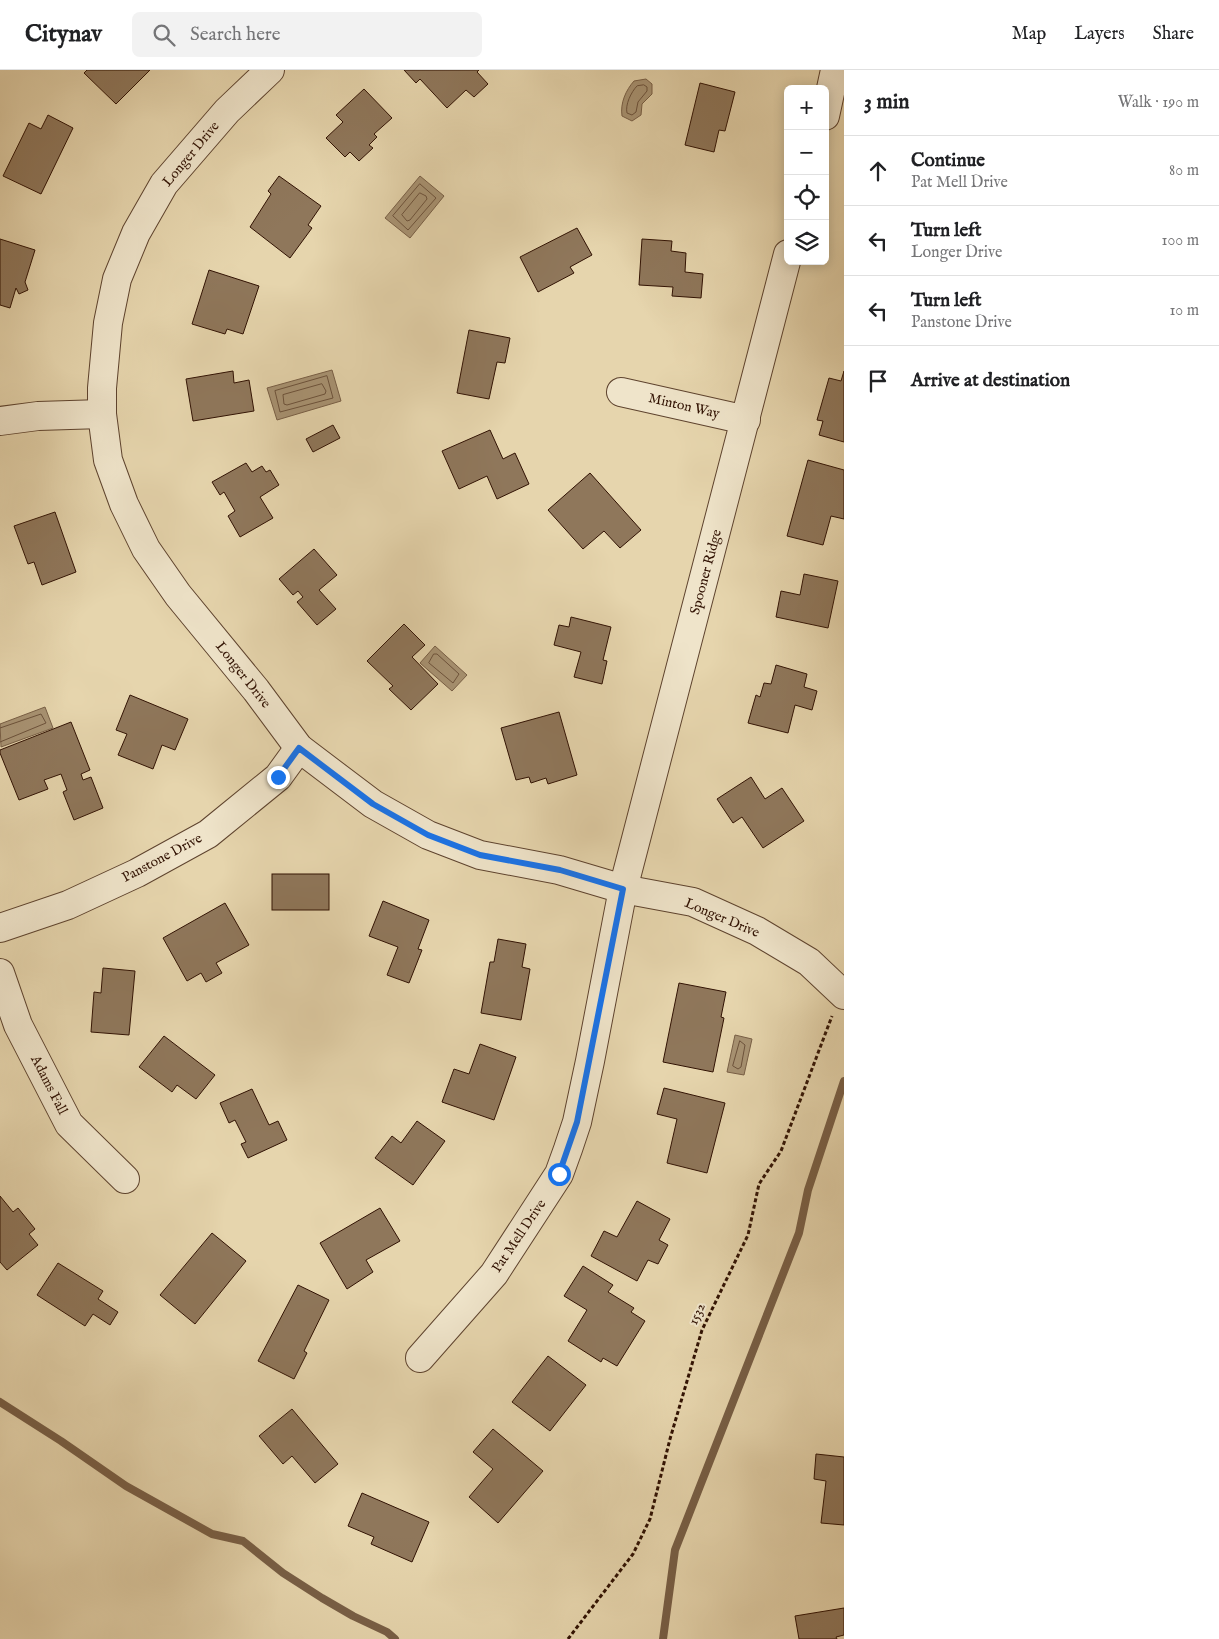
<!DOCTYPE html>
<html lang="en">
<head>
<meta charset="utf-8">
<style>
	body { margin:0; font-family:"IM FELL English",serif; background:#f2f2f2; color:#202124 }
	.controls { position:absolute; right:15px; top:15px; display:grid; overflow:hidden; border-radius:8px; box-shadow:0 2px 12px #0003 }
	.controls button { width:45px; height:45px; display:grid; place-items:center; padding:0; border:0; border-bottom:1px solid #e0e0e0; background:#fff; color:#202124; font:25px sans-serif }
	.stop { position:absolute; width:15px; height:15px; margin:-11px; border:4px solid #1a73e8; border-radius:50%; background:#fff }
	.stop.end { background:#1a73e8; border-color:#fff; box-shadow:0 1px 5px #0008 }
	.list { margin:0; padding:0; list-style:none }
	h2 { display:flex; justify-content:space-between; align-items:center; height:65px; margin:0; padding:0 20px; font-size:21px }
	h2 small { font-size:16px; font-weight:400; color:#757577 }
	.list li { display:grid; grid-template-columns:32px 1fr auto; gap:15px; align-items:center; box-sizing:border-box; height:70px; padding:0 20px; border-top:1px solid #e0e0e0 }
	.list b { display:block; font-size:19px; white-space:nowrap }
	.list p { margin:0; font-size:16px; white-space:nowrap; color:#757577 }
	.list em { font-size:16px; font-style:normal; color:#757577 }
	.icon { flex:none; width:28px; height:28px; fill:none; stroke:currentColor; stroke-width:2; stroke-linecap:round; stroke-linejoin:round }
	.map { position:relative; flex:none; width:844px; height:1569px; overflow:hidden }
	header { display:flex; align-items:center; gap:30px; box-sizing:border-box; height:70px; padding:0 25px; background:#fff; border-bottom:1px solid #e0e0e0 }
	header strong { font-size:24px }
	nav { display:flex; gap:28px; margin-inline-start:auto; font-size:18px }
	.search { width:350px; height:45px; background:#f2f2f2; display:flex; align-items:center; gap:12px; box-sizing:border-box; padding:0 18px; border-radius:8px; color:#757577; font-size:19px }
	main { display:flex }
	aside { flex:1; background:#fff }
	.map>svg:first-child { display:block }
	.water { fill:#a89373; stroke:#785f46 }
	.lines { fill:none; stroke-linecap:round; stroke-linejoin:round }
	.shore { stroke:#6c523b; stroke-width:1 }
	.stream { stroke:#785f46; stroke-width:8 }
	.building { fill:#8f775b; stroke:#311203 }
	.minor-casing { stroke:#5e432e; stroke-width:30 }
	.path { stroke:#311203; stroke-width:3; stroke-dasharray:4 2.5; stroke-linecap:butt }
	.minor { stroke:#efe4ca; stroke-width:28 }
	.route { stroke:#1a73e8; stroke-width:6 }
	.labels { text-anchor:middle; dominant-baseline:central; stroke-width:4; stroke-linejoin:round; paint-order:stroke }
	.street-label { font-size:14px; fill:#311203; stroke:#efe4ca }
</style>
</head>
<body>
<header>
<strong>Citynav</strong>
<div class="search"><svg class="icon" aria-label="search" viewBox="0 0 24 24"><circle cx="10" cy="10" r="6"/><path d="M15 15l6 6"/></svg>Search here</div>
<nav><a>Map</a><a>Layers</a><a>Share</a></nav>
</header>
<main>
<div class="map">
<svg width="844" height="1569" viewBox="0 0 844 1569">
	<rect width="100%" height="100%" fill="#e6d5ad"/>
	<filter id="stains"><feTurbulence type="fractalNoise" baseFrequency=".004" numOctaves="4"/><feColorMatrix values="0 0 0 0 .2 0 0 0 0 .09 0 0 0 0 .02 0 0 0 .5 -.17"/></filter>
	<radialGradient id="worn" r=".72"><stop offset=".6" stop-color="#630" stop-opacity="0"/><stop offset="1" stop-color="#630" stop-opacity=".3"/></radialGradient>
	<g class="water">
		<path d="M646,9L652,14V24L642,34L641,45L632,51L622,46C620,33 626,20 634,11Z"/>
		<path d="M420,106L444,126L410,168L385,148Z"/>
		<path d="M332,300L341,331L277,350L267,318Z"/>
		<path d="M435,576L467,605L452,621L420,593Z"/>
		<path d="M45,637L53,658L1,677L0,654Z"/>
		<path d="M735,965L752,969L744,1005L727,1002Z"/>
	</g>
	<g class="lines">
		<g class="shore">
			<path d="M644,15L647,17V21L638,32L636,42L632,45L627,43C625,35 631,22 637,16Z"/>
			<path d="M420,114L436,128L408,160L393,146Z"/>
			<path d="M420,123L426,126L427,129L410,150L407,151L402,145Z"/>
			<path d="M327,306L333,328L280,342L275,321Z"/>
			<path d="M322,314L326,321L325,324L287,335L284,334L283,325Z"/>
			<path d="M434,584H437L459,604L453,613L429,593Z"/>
			<path d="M0,658L41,644L46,653L0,672"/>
			<path d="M740,971L745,975L741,997L738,999L733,996Z"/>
		</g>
		<g class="stream">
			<path d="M0,1332L61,1371L126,1416L212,1464L243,1471L283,1503L322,1528L353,1546L387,1562L395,1569"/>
			<path d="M663,1569L675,1480L799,1163L808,1120L844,1011"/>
		</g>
	</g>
	<g class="building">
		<path d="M87,0H150L116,34L84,3Z"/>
		<path d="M404,0H479L477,2L488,14L474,27L466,20L447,38L420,9L416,13Z"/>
		<path d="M700,13L735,22L725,61L719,60L714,82L685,75Z"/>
		<path d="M364,19L392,48L374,64L377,67L369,75L373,78L359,91L350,82L345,87L326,68L343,52L336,45Z"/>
		<path d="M48,45L73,58L41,124L3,106L29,53L41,59Z"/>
		<path d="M279,106L321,136L308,155L312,158L290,188L250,157L271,124L268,121Z"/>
		<path d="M577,158L592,185L570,197L574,203L538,222L520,187Z"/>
		<path d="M0,169L35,180L25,212L28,220L19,224L16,218L10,238L0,235Z"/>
		<path d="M642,169L672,171L671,181L686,183L685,202L703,204L701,228L672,226L673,217L639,215Z"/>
		<path d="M209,200L259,216L243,264L227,259L225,264L192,254Z"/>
		<path d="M469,260L510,268L505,293L497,292L489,329L457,323Z"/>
		<path d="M233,301L234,313L249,310L254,341L193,351L186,309Z"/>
		<path d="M844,301V372L819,365L823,351L817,350L829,308L841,311Z"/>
		<path d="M333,355L340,368L313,382L306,369Z"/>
		<path d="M490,360L503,389L515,383L529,414L497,429L487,406L459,419L442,381Z"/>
		<path d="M808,390L844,400V449L831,446L823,475L787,466Z"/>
		<path d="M246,393L252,402L262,396L266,402L270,400L279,415L260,427L273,448L240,467L228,446L235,441L224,422L220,425L212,412Z"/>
		<path d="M590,403L641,460L620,478L604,461L583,479L548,440Z"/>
		<path d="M55,442L76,502L42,515L34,492L28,494L14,456Z"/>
		<path d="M314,479L337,505L319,520L336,539L317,555L297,532L303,527L298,521L293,525L279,509Z"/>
		<path d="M804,504L838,511L828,558L776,547L781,521L800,525Z"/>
		<path d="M571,547L611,557L603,590L607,591L602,614L574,607L581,582L554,575L559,555L569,557Z"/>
		<path d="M404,554L425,575L412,587L438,614L411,640L389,619L393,616L367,591Z"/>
		<path d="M776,595L807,604L804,617L817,621L812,640L795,635L788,663L748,653L756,625L760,627L764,613L771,614Z"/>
		<path d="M130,625L188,649L175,680L162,675L153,699L118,685L127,664L116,660Z"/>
		<path d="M559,642L577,705L548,714L546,708L531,713L529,707L516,710L501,658Z"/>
		<path d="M71,652L90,700L81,704L83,710L91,707L103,738L74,750L63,722L67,720L61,704L44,710L48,719L19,730L0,683V680Z"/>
		<path d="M751,707L765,729L782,718L804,751L763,778L742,747L733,753L717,729Z"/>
		<rect x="272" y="804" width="57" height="36"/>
		<path d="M383,831L429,850L418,879L422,880L409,913L387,905L398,877L369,866Z"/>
		<path d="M225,833L249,875L216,893L222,903L206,912L201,903L187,911L163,868Z"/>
		<path d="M498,869L526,874L522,897L530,899L521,950L481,943L490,892H494Z"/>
		<path d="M103,898L135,901L129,965L91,962L94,922L101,923Z"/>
		<path d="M679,913L726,922L721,947L724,948L713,1002L663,992Z"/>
		<path d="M164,966L215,1005L196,1029L177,1015L172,1022L139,997Z"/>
		<path d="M480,974L516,987L494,1050L442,1032L454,999L469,1004Z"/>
		<path d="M664,1018L725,1033L707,1103L667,1093L677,1049L657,1044Z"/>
		<path d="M252,1019L269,1055L278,1051L287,1070L248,1088L241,1074L246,1072L235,1050L229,1053L220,1033Z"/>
		<path d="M417,1051L445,1071L413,1115L375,1088L392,1066L401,1073Z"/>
		<path d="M0,1126L13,1142L18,1138L35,1159L29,1164L38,1175L7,1200L0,1192Z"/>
		<path d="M637,1131L670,1149L659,1170L668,1175L658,1194L648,1190L637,1211L591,1186L604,1161L617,1167Z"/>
		<path d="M380,1138L400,1171L366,1190L373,1202L347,1219L320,1173Z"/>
		<path d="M212,1163L246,1191L195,1254L160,1225Z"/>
		<path d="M58,1193L103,1221L98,1229L118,1242L110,1255L93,1244L85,1256L37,1225Z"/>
		<path d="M583,1196L613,1215L608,1222L634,1238L631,1242L645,1251L617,1296L603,1288L601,1292L568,1271L587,1240L564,1226Z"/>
		<path d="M298,1215L329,1230L304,1281L307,1283L294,1309L258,1291Z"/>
		<path d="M548,1286L586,1315L550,1361L512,1332Z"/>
		<path d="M292,1339L338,1394L315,1413L292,1386L283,1394L259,1366Z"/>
		<path d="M493,1359L543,1401L498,1453L469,1427L493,1399L473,1382Z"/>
		<path d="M816,1384L844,1387V1455L821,1453L826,1411L814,1409Z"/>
		<path d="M362,1423L429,1452L412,1492L371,1474L374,1467L348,1456Z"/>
		<path d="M844,1538V1565L836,1567L837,1569H799L795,1546Z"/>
	</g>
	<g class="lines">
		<g class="minor-casing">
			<g id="minor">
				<path d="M270,0L227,41L164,114L136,163L117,209L108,253L102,318V344L108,390L124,434L146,479L178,525L256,620L299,678L373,734L428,765L480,785L559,800L623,819L693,832L757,861L809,892L844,925"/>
				<path d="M825,46L835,0"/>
				<path d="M621,322L746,350"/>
				<path d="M0,351L38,346L102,344"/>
				<path d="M0,858L68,835L137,803L208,764L278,707L299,678"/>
				<path d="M0,903L18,955L69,1054L125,1109"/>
				<path d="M420,1288L494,1204L559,1104L568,1079L577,1052L590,991L623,819L788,184"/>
			</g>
		</g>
		<path class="path" d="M568,1569L633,1484L650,1449L670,1369L702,1260L748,1165L759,1114L781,1081L832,946"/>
		<use href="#minor" class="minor"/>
	</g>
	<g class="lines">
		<path class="route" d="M278,707L299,678L373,734L428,765L480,785L560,800L623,819L577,1052L559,1104"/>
	</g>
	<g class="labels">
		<g class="street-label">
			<text transform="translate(191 84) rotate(-50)">Longer Drive</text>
			<text transform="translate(684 336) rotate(13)">Minton Way</text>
			<text transform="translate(706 502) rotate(-75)">Spooner Ridge</text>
			<text transform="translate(243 605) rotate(52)">Longer Drive</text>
			<text transform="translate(162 788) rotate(-28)">Panstone Drive</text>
			<text transform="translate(722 848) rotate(23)">Longer Drive</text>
			<text transform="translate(49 1015) rotate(63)">Adams Fall</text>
			<text transform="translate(519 1166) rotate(-56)">Pat Mell Drive</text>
			<text transform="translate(697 1244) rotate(-66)">1532</text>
		</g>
	</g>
	<rect width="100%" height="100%" filter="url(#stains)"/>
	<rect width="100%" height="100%" fill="url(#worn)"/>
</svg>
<div class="controls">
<button>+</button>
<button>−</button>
<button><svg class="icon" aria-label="locate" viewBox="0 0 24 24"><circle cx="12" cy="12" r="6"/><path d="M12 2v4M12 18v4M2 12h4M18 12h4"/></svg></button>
<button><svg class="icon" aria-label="layers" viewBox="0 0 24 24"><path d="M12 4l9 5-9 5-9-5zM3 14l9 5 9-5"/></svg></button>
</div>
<div class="stop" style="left:559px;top:1104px"></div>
<div class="stop end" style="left:278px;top:707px"></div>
</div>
<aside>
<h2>3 min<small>Walk · 190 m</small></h2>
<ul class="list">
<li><svg class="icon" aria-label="ahead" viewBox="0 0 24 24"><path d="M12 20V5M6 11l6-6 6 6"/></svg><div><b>Continue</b><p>Pat Mell Drive</p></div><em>80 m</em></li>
<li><svg class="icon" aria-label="left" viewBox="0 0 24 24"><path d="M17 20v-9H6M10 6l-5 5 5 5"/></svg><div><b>Turn left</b><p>Longer Drive</p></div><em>100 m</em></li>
<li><svg class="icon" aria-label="left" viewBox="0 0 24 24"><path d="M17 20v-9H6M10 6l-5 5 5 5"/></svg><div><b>Turn left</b><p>Panstone Drive</p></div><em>10 m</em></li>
<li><svg class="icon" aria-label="arrive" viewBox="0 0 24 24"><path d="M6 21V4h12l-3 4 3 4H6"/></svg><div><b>Arrive at destination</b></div></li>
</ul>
</aside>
</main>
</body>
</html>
